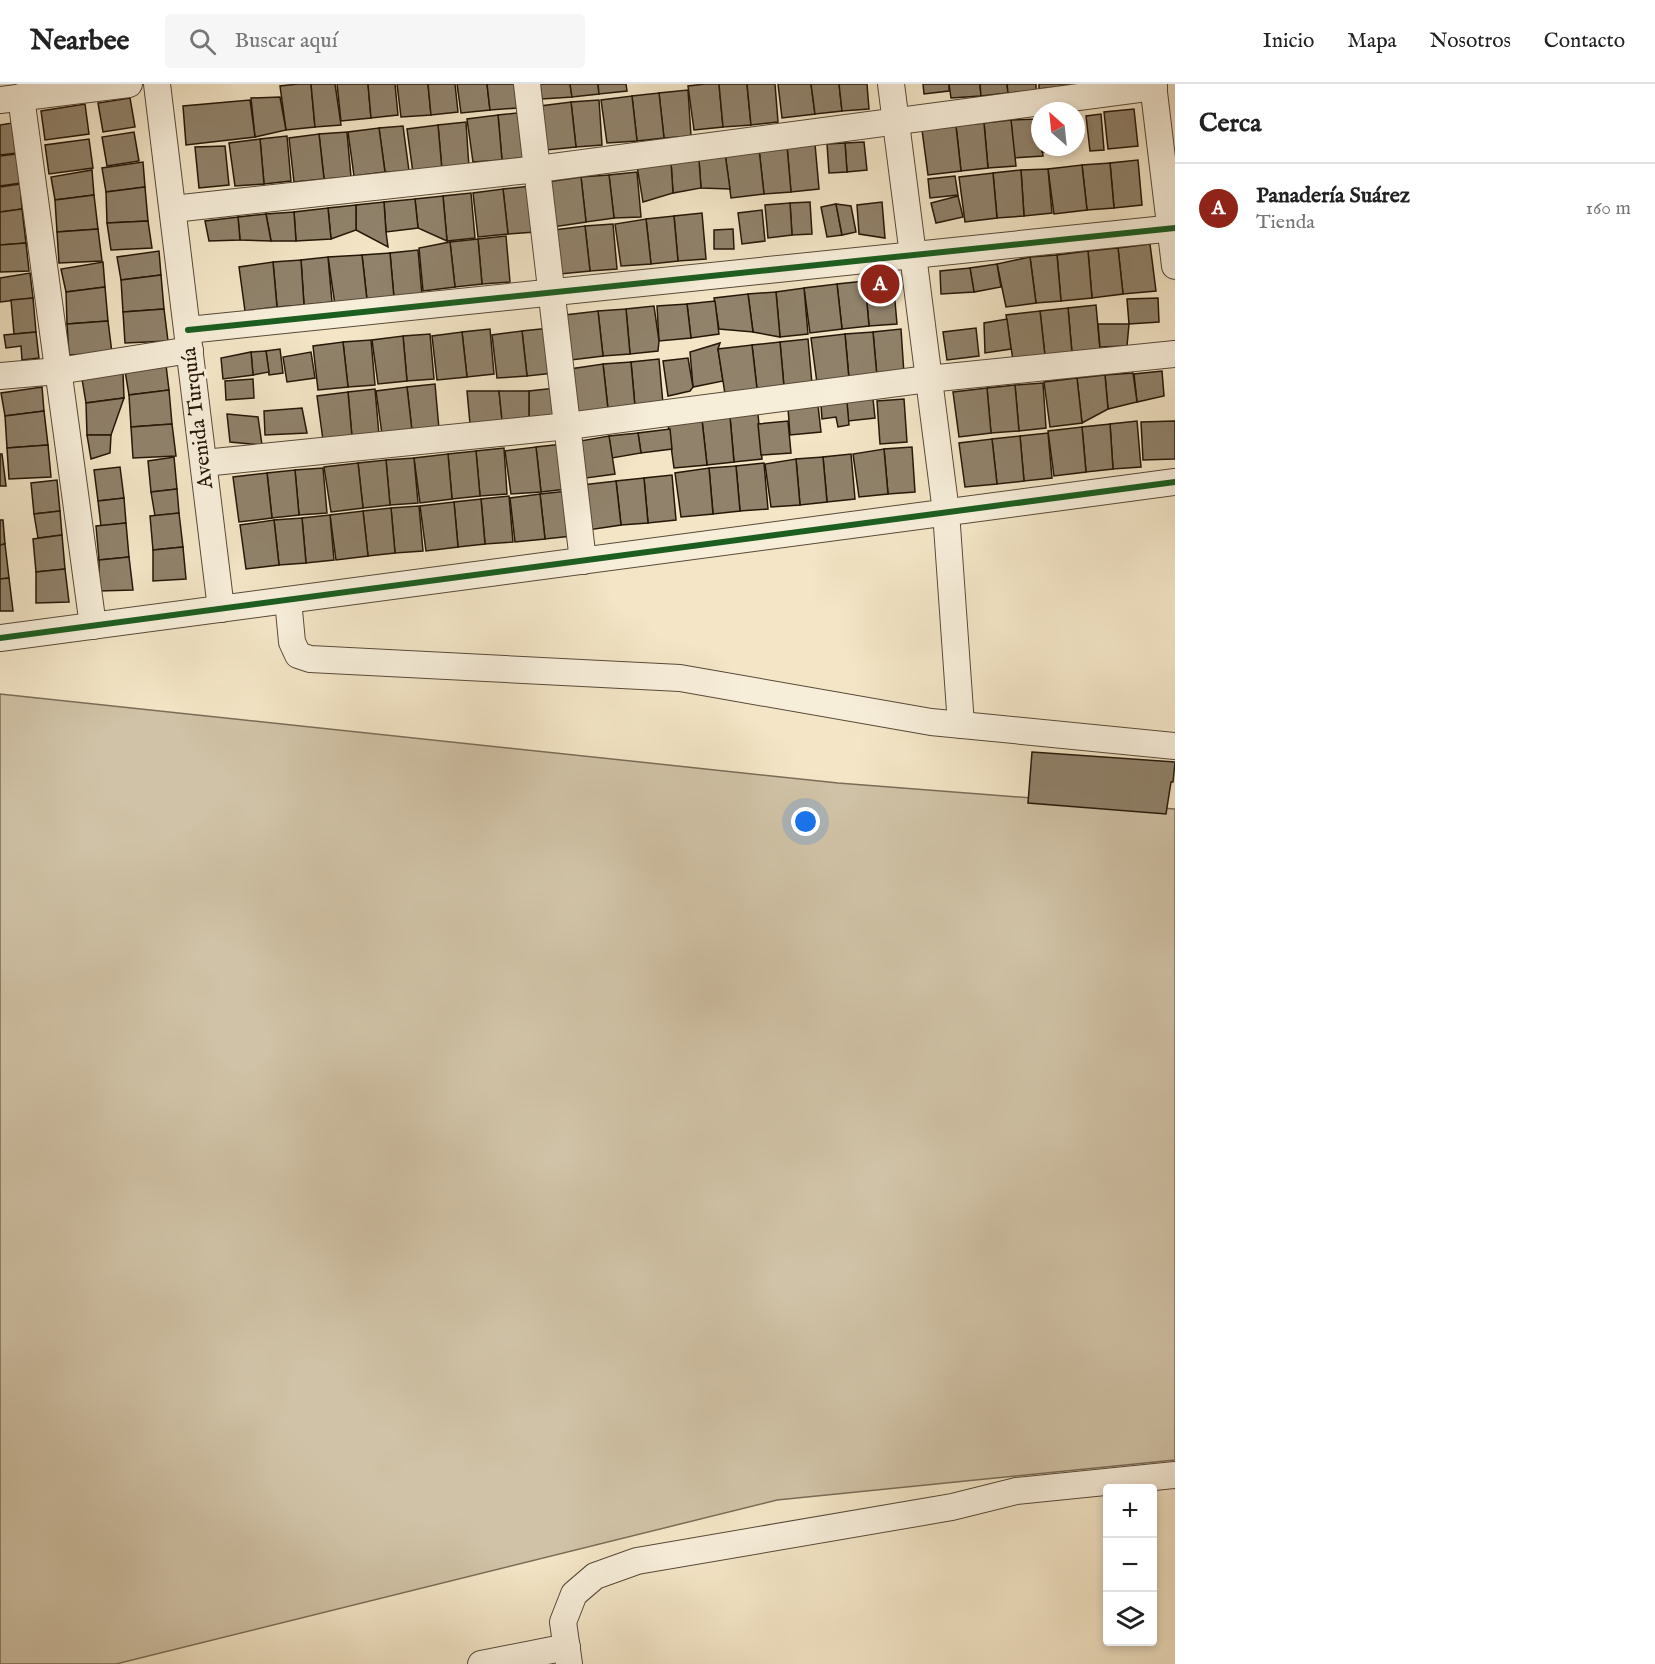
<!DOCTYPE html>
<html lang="es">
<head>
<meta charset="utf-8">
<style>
	body { margin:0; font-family:"IM FELL English",serif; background:#f6f6f6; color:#222 }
	.controls { position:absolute; right:18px; bottom:18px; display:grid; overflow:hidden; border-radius:6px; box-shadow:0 3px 9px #0003 }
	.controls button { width:54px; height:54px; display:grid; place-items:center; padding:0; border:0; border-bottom:2px solid #e0e0e0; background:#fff; color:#222; font:30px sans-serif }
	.compass { position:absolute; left:1031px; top:18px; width:54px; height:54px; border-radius:50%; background:#fff; box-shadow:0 3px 9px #0003; rotate:333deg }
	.you { position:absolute; left:806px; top:738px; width:21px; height:21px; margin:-15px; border:4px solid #fff; border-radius:50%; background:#1a73e8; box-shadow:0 0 0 9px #1a73e833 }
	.badge { display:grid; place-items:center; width:39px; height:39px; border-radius:50%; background:#8f2418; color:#fff; font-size:20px; font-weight:700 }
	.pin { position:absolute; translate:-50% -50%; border:3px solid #fff; box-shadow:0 2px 6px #0006 }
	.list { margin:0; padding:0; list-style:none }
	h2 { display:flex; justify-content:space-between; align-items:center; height:78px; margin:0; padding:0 24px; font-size:26px }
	h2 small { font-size:20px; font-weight:400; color:#767676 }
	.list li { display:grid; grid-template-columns:39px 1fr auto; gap:18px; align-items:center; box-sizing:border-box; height:90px; padding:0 24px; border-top:2px solid #e0e0e0 }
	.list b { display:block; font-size:22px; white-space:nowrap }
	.list p { margin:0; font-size:20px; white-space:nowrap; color:#767676 }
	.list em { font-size:20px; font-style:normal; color:#767676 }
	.icon { flex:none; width:33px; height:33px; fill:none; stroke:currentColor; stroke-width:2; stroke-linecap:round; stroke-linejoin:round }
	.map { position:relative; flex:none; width:1175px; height:1580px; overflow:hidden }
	header { display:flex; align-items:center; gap:36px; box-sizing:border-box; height:84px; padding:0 30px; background:#fff; border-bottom:2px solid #e0e0e0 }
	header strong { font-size:28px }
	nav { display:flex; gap:33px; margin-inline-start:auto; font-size:21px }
	.search { width:420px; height:54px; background:#f6f6f6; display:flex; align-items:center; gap:15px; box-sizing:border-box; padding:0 21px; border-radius:6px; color:#767676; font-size:22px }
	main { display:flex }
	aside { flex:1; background:#fff }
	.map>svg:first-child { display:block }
	.green { fill:#d0c2a6; stroke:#7a6c57; stroke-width:1.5 }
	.building { fill:#90826b; stroke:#251708; stroke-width:1.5 }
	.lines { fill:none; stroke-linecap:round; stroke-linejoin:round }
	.street-casing { stroke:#584a38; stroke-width:28 }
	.street { stroke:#f7eeda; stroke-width:26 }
	.cycleway-casing { stroke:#f7eeda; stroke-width:10 }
	.cycleway { stroke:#1b5e20; stroke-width:6 }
	.labels { text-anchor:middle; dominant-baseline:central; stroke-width:6; stroke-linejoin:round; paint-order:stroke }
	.street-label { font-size:21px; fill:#251708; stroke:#f7eeda }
</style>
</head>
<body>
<header>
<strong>Nearbee</strong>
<div class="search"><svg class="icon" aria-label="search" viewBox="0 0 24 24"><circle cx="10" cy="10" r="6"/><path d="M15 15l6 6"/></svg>Buscar aquí</div>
<nav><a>Inicio</a><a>Mapa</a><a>Nosotros</a><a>Contacto</a></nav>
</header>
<main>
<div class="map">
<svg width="1175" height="1580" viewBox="0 0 1175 1580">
	<rect width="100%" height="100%" fill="#f3e5c6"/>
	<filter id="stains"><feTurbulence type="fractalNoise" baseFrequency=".00333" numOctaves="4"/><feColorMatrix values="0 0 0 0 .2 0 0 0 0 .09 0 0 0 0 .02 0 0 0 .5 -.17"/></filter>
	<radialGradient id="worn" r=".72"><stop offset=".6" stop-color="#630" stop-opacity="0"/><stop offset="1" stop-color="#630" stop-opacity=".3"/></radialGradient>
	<path class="green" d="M0,610L838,699L1175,725V1376L777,1416L116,1580H0Z"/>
	<g class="building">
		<path d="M298,0H311L315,43L286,46L280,2Z"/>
		<path d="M311,0H335L341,41L315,43Z"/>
		<path d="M337,0H368L371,34L341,37Z"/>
		<path d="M368,0H395L398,31L371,34Z"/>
		<path d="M397,0H428L431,31L401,33Z"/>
		<path d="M428,0H455L458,28L431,31Z"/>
		<path d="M457,0H487L490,26L461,29Z"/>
		<path d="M487,0H515L517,24L490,26Z"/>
		<path d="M540,0H570L572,13L542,15Z"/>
		<path d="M570,0H598L599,10L572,13Z"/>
		<path d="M598,0H626L627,7L599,10Z"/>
		<path d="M705,0H719L723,43L694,46L688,2Z"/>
		<path d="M719,0H747L751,41L723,43Z"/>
		<path d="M747,0H775L778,38L751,41Z"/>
		<path d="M778,0H811L815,30L782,34Z"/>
		<path d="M811,0H839L842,27L815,30Z"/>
		<path d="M839,0H867L869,25L842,27Z"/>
		<path d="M923,0H949V7L924,10Z"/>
		<path d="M949,0H980L981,12L951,14Z"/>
		<path d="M980,0H1007L1008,9L981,12Z"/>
		<path d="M1007,0H1036V7L1008,9Z"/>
		<path d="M1039,0H1072V1L1039,5Z"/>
		<path d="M688,6L691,52L664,54L659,9Z"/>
		<path d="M659,9L664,54L637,57L632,12Z"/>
		<path d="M632,12L637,57L607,59L601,16Z"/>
		<path d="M280,13L286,46L255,53L251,14Z"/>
		<path d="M130,14L135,43L103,48L98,19Z"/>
		<path d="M250,16L255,53L186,61L183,22Z"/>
		<path d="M599,16L602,61L576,63L571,18Z"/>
		<path d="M571,18L576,63L546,66L540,22Z"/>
		<path d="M85,20L89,50L45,56L41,27Z"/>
		<path d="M1134,25L1138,62L1108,65L1104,28Z"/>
		<path d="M526,28L529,73L502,76L498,31Z"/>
		<path d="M1101,30L1104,66L1090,67L1086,32Z"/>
		<path d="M498,31L502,76L473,78L467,35Z"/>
		<path d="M1040,35V63H1042L1043,72L1014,74L1011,36Z"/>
		<path d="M1011,36L1016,82L988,84L984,39Z"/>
		<path d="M466,38L469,84L442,86L438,41Z"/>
		<path d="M12,39L17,69L0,71V41Z"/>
		<path d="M984,39L988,84L961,87L956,42Z"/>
		<path d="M438,41L442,86L413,89L407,45Z"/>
		<path d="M403,42L409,87L385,88L379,44Z"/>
		<path d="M956,42L961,87L928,91L922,46Z"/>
		<path d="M379,44L385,88L354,92L348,48Z"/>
		<path d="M134,48L139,77L107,82L102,53Z"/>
		<path d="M347,48L351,93L324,95L319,50Z"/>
		<path d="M319,50L324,95L294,98L289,54Z"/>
		<path d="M287,52L291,97L264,100L260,55Z"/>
		<path d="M89,55L93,84L49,90L45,61Z"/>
		<path d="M260,55L264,100L235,102L229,59Z"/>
		<path d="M864,58L867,86L847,88L845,59Z"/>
		<path d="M845,59L847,88L829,89L827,60Z"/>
		<path d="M815,60L819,105L791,108L787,62Z"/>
		<path d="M225,62L229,101L199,104L195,63Z"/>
		<path d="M787,62L791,108L764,110L759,65Z"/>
		<path d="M1042,63H1063L1064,67L1042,68Z"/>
		<path d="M759,65L764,110L731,114L725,69Z"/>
		<path d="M725,69L730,105L701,104L699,76Z"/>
		<path d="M16,70L21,99L0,102V72Z"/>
		<path d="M699,76L701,104L673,109L671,78Z"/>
		<path d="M1138,76L1142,121L1114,124L1110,79Z"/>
		<path d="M143,78L145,103L106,108L102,84Z"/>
		<path d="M671,78L673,109L643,118L637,82Z"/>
		<path d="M1110,79L1114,124L1087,126L1082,81Z"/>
		<path d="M1082,81L1087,126L1054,130L1048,85Z"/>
		<path d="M1048,85L1052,129L1024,132L1021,86Z"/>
		<path d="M92,86L94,111L55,116L51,93Z"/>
		<path d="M1021,86L1024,132L997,134L993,89Z"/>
		<path d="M637,88L641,133L614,134L609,91Z"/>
		<path d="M993,89L997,134L965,138L959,93Z"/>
		<path d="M609,91L614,134L586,138L581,93Z"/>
		<path d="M955,92L958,111L930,114L928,95Z"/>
		<path d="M581,93L586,138L553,143L547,98Z"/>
		<path d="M20,100L22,125L0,128V103Z"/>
		<path d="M531,102L535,148L508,150L503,105Z"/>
		<path d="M145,103L148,137L107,139L106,108Z"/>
		<path d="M503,105L508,150L478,153L473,109Z"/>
		<path d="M471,109L475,154L447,157L443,112Z"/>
		<path d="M94,111L98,145L57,148L55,116Z"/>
		<path d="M443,112L447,157L418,144L415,115Z"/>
		<path d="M958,112L963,133L936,139L931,119Z"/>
		<path d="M415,115L418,144L386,148L384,118Z"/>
		<path d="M384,118L386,148L388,163L356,146V121Z"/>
		<path d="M810,118L812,150L792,151L790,119Z"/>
		<path d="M882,118L885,154L859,150L857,121Z"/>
		<path d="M790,119L792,151L768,154L765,121Z"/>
		<path d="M836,120L842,151L827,153L821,123Z"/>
		<path d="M836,120L851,122L856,148L842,151Z"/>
		<path d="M356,121V146L331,155L328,124Z"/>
		<path d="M328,124L331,155L296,157L294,128Z"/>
		<path d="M22,125L26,159L0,161V128Z"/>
		<path d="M762,126L765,157L742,160L738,129Z"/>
		<path d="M294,128L296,157H271L266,130Z"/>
		<path d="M702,129L706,175L678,177L674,132Z"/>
		<path d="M266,130L271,157L240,156L238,133Z"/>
		<path d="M674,132L678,177L651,180L646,135Z"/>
		<path d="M238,133L240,156L209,157L205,137Z"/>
		<path d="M646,135L651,180L621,182L615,140Z"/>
		<path d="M148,137L152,164L111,166L107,139Z"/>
		<path d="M613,140L617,185L590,187L585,142Z"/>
		<path d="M585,142L590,187L560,190L554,146Z"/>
		<path d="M98,145L102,177L59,179L57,148Z"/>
		<path d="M733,145L734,165H714V146Z"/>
		<path d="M506,152L510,198L482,200L478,155Z"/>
		<path d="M478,155L482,200L455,203L450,158Z"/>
		<path d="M450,158L455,203L423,207L419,164Z"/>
		<path d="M26,159L29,187L0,188V161Z"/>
		<path d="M1150,160L1156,207L1123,210L1118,164Z"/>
		<path d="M1118,164L1123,210L1092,214L1088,167Z"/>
		<path d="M418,166L422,211L394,214L390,169Z"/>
		<path d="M159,167L161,191L121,196L117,173Z"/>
		<path d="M1088,167L1092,214L1061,217L1057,171Z"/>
		<path d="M390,169L394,214L367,216L362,171Z"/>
		<path d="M362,171L367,216L335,221L328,173Z"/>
		<path d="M1057,171L1061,217L1036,219L1030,173Z"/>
		<path d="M328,173L332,218L304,221L301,176Z"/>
		<path d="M1030,173L1036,219L1006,223L997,180Z"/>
		<path d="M301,176L304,221L277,223L273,178Z"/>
		<path d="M103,178L105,203L66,208L61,185Z"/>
		<path d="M273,178L277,223L245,227L239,183Z"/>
		<path d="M997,180L1001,203L974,208L970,184Z"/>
		<path d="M970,184L974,208L941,210L940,187Z"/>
		<path d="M30,189L33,214L0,218V194Z"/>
		<path d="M161,191L164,225L123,228L121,196Z"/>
		<path d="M893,195L897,240L869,242L865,197Z"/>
		<path d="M865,197L869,242L842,245L837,200Z"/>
		<path d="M837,200L842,245L810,249L804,204Z"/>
		<path d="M105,203L108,237L67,240L66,208Z"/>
		<path d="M804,204L808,250L780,253L776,208Z"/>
		<path d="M776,208L780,253L753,248L748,210Z"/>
		<path d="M748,210L753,248L719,245L714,214Z"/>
		<path d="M33,214L36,248L14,250L11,216Z"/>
		<path d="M1158,214L1159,238L1129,240L1127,215Z"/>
		<path d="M715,217L719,250L691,254L687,220Z"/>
		<path d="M687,220L691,254L659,257L657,222Z"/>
		<path d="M1096,221L1100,266L1072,269L1068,224Z"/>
		<path d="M654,222L659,257L658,267L630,270L626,225Z"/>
		<path d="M1068,224L1072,269L1045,272L1040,227Z"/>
		<path d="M164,225L168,257L125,259L123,228Z"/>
		<path d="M626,225L630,270L603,272L598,227Z"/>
		<path d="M598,227L603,272L571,276L565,231Z"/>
		<path d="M1040,227L1045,272L1013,276L1006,231Z"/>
		<path d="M1007,235L1011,265L985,269L984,239Z"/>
		<path d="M108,237L112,269L69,271L67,240Z"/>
		<path d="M1098,240H1129L1127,262L1100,263Z"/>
		<path d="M550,244L554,289L527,292L522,247Z"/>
		<path d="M976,244L979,272L947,276L943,248Z"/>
		<path d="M490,245L494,290L467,293L462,248Z"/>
		<path d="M901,245L904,290L877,293L873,248Z"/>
		<path d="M522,247L527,292L497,294L492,251Z"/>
		<path d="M36,248L39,274L22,276L21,262L6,264L4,251Z"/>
		<path d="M462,248L467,293L437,296L432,252Z"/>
		<path d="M873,248L877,293L849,295L845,250Z"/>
		<path d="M430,250L434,295L407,297L403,252Z"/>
		<path d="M845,250L849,295L817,299L811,254Z"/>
		<path d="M403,252L407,297L378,300L372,256Z"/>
		<path d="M808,255L812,300L784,303L780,258Z"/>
		<path d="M371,256L375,301L348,303L343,258Z"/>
		<path d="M343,258L348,303L318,306L313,262Z"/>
		<path d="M780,258L784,303L757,305L752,261Z"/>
		<path d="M720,259L718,265L723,297L693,303L690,268Z"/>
		<path d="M752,261L757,305L725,310L718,265Z"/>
		<path d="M280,265L283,289L269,291L266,267Z"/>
		<path d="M266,267L269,288L253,291L251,268Z"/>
		<path d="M251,268L253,291L223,295L221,274Z"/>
		<path d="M311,268L315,294L287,298L283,273Z"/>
		<path d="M688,274L693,303L690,307L668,312L663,277Z"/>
		<path d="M659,275L663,320L635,323L631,278Z"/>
		<path d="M631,278L635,323L608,325L603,280Z"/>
		<path d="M603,280L608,325L576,329L570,285Z"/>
		<path d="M166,281L169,306L129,311L125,287Z"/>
		<path d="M1162,287L1164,312L1137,318L1134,290Z"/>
		<path d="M123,289L124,314L86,319L82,295Z"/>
		<path d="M1133,289L1137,318L1108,325L1105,291Z"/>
		<path d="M1105,291L1108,325L1082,339L1077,294Z"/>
		<path d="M1077,294L1082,339L1050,343L1044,298Z"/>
		<path d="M253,295L254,314L226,316L225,297Z"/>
		<path d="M1043,299L1046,344L1019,347L1015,301Z"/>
		<path d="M435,300L439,345L412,347L407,303Z"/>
		<path d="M1015,301L1019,347L991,349L987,304Z"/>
		<path d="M42,303L44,327L5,332L1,309Z"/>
		<path d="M407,303L412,347L382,350L376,307Z"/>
		<path d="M556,304L557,331L529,333V307Z"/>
		<path d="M987,304L991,349L959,353L953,308Z"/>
		<path d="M375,305L379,351L352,353L348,308Z"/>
		<path d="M169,306L172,340L131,343L129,311Z"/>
		<path d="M467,307H499L502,336L470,340Z"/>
		<path d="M499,307H529V333L502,336Z"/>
		<path d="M348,308L352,353L323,356L317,312Z"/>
		<path d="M124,314L111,351H87L86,319Z"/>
		<path d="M873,315L875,334L848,337L847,318Z"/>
		<path d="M904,315L907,358L880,360L877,317Z"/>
		<path d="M847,318L849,341L838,343L836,333L822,335L821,321Z"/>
		<path d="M818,321L821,348L790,351L788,324Z"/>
		<path d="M302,324L307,349L265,351L264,327Z"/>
		<path d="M44,327L48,361L7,364L5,332Z"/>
		<path d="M227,330L258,333L262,361L230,358Z"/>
		<path d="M758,330L762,375L734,378L730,333Z"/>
		<path d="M730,333L734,378L707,381L702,336Z"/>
		<path d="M702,336L707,381L674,384L668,340Z"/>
		<path d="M788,337L791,369L761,371L758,340Z"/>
		<path d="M1137,337L1141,383L1113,385L1110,340Z"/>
		<path d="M1175,337V375L1143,376L1141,338Z"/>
		<path d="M172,340L176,372L133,374L131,343Z"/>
		<path d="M1110,340L1113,385L1086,388L1082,343Z"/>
		<path d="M1082,343L1086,388L1054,392L1048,347Z"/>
		<path d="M670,345L672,365L641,369L638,349Z"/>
		<path d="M638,349L641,369L612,374L609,352Z"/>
		<path d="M1048,349L1052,394L1024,397L1020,352Z"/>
		<path d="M87,351H111L110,369L91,375Z"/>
		<path d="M609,352L615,390L586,394L580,357Z"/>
		<path d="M1020,352L1024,397L997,400L992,355Z"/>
		<path d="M992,355L997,400L965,403L959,359Z"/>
		<path d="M563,360L567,405L541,408L536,363Z"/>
		<path d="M48,361L51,393L9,395L7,364Z"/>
		<path d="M536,363L541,408L511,410L505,367Z"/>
		<path d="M912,363L915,408L888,410L884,365Z"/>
		<path d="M504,364L507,410L480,412L476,367Z"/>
		<path d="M884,365L888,410L859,413L853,370Z"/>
		<path d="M476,367L480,412L452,415L448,370Z"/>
		<path d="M0,370H2L6,402H0Z"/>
		<path d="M448,370L452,415L420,419L414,374Z"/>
		<path d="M851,370L855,415L827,418L823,373Z"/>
		<path d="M174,373L177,405L151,408L148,377Z"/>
		<path d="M823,373L827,418L800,421L796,375Z"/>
		<path d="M414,374L418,419L390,421L386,376Z"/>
		<path d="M796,375L800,421L771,423L765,380Z"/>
		<path d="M386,376L390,421L363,424L358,379Z"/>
		<path d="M358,379L363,424L331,428L324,383Z"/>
		<path d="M764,379L768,425L740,427L736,382Z"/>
		<path d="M736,382L740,427L713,430L709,384Z"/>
		<path d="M120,383L124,414L98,417L94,386Z"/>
		<path d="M323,384L327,429L299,431L295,386Z"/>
		<path d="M709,384L713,430L681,433L675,389Z"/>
		<path d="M295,386L299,431L272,434L267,389Z"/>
		<path d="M267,389L272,434L239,438L233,393Z"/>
		<path d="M672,391L676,436L648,439L644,394Z"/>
		<path d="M644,394L648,439L621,441L616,397Z"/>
		<path d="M57,396L60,427L34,430L31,399Z"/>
		<path d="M616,397L621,441L588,446L582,401Z"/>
		<path d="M177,405L179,429L155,432L151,408Z"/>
		<path d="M568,407L572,452L545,455L540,410Z"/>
		<path d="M540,410L545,455L515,458L510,414Z"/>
		<path d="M509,412L513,458L485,460L481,415Z"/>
		<path d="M124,414L126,439L101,442L98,417Z"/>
		<path d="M481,415L485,460L458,463L454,418Z"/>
		<path d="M454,418L458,463L426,467L420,422Z"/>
		<path d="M419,422L423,467L395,469L391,424Z"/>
		<path d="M391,424L395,469L368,472L363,427Z"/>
		<path d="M60,427L62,451L38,454L34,430Z"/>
		<path d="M363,427L368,472L336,476L330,431Z"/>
		<path d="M179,429L183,463L153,466L150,432Z"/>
		<path d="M330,431L334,476L306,479L302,434Z"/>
		<path d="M302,434L306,479L279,481L274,436Z"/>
		<path d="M0,436H3L5,460L0,461Z"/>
		<path d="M274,436L279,481L246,485L240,441Z"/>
		<path d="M126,439L129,473L99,476L96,442Z"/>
		<path d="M62,451L65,485L36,488L33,455Z"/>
		<path d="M5,460L9,494L0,495V461Z"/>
		<path d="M183,463L186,495L153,497V466Z"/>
		<path d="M129,473L133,506L99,507V476Z"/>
		<path d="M65,485L69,518L36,519V488Z"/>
		<path d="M9,494L13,527H0V495Z"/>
		<path d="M1032,668L1175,678L1173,698H1171L1166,730L1028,719Z"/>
	</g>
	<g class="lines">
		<g class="street-casing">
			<g id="street">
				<path d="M157,0L221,525"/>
				<path d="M527,0L583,477"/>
				<path d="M891,0L946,428L961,641"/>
				<path d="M1153,0L1175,182"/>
				<path d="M21,13L93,542"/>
				<path d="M0,16L129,0"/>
				<path d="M173,125L538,85L1154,3"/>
				<path d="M188,246L1175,144"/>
				<path d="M0,292L58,287L190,266"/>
				<path d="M204,379L568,342L928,295L1175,270"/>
				<path d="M288,516L292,558L298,571L310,575L680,594L931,638L1175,662"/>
				<path d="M0,554L1175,398"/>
				<path d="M481,1580L567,1563"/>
				<path d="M569,1580L563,1538L574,1510L595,1492L637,1477L952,1423L1016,1407L1175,1391"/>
			</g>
		</g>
		<use href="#street" class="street"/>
		<g class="cycleway-casing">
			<g id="cycleway">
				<path d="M188,246L1175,144"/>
				<path d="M0,554L1175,398"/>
			</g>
		</g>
		<use href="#cycleway" class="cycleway"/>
	</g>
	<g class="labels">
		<g class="street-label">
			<text transform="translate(198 334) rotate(-97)">Avenida Turquía</text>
		</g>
	</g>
	<rect width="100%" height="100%" filter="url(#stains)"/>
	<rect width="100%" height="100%" fill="url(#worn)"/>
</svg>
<div class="controls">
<button>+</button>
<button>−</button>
<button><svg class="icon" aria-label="layers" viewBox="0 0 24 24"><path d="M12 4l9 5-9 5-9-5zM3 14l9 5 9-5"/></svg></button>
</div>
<svg class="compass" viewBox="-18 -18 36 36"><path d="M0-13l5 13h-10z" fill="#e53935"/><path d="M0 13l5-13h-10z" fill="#767676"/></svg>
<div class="you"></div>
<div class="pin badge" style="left:880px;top:200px">A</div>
</div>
<aside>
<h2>Cerca<small></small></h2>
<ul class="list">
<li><span class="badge">A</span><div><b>Panadería Suárez</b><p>Tienda</p></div><em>160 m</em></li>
</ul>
</aside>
</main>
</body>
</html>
